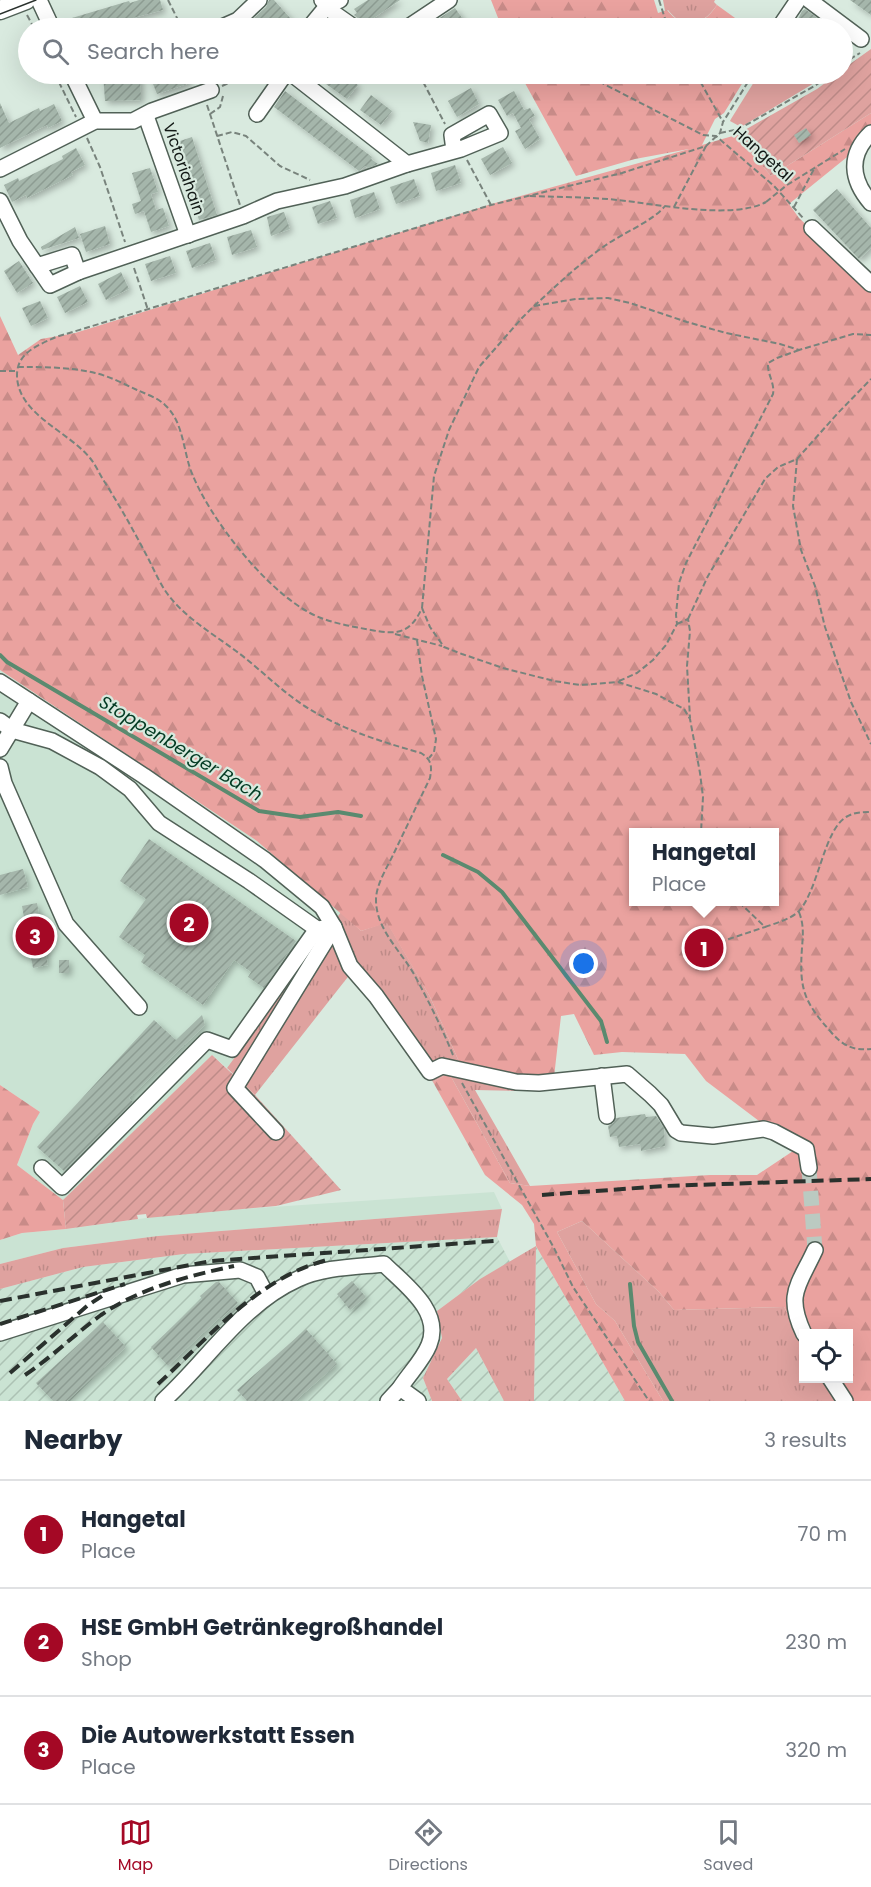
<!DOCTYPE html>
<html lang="en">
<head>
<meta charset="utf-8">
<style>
	body { margin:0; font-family:Poppins,sans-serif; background:#f2f2f3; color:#1f2937 }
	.controls { position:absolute; right:18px; bottom:18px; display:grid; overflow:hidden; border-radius:0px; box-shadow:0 6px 24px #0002 }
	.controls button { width:54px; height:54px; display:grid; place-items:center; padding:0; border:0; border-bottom:2px solid #e0e1e3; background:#fff; color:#1f2937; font:30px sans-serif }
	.you { position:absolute; left:584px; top:964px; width:21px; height:21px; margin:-15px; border:4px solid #fff; border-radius:50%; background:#1a73e8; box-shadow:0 0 0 9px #1a73e833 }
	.badge { display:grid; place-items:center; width:39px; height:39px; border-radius:50%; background:#a40825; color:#fff; font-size:20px; font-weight:700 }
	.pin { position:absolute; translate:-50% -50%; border:3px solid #fff; box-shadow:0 2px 6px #0006 }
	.popup { position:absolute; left:629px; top:828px; width:150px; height:78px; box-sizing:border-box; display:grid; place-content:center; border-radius:0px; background:#fff; filter:drop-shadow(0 2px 4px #0005); font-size:20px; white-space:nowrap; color:#747a83 }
	.popup b { font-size:22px; color:#1f2937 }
	.popup::after { content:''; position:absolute; left:50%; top:100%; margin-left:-12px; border:12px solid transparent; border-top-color:#fff }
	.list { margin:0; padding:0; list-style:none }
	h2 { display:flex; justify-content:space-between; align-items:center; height:78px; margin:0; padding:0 24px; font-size:26px }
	h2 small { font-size:20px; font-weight:400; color:#747a83 }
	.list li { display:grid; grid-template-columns:39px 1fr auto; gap:18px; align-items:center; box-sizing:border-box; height:108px; padding:0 24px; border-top:2px solid #e0e1e3 }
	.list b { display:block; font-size:22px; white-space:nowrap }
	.list p { margin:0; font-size:20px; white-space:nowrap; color:#747a83 }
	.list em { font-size:20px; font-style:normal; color:#747a83 }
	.icon { flex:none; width:33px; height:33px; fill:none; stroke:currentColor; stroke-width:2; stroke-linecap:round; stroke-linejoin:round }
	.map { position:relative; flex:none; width:871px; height:1401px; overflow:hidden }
	.search { position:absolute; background:#fff; box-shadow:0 6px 24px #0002; left:18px; right:18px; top:18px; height:66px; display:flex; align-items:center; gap:15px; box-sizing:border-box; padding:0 21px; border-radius:33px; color:#747a83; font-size:22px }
	.sheet { height:402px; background:#fff }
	nav { display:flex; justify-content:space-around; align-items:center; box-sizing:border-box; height:84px; border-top:2px solid #e0e1e3; background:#fff; font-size:16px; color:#747a83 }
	nav a { display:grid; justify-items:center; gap:3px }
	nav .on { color:#a40825 }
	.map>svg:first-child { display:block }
	.built { fill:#cae3d3 }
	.industrial { fill:url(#industrial-furrows) }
	.grass { fill:url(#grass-tufts) }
	.forest { fill:url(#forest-firs); fill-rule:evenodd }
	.park { fill:#dfa29f }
	.garden { fill:url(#garden-furrows) }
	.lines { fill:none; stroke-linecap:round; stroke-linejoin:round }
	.stream { stroke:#5a8a6f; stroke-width:4 }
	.building { fill:url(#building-hatch); filter:url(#shadow) }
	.minor-tunnel { stroke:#bbcac1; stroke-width:15; stroke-dasharray:15 8; stroke-linecap:butt }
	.minor-casing { stroke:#516157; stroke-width:18 }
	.major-casing { stroke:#516157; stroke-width:21 }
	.path { stroke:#78837c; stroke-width:2; stroke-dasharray:6 3; stroke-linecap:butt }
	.minor { stroke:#fff; stroke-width:15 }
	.major { stroke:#fff; stroke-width:18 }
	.tram { stroke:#2a312d; stroke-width:1.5 }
	.rail { stroke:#2a312d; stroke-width:4; stroke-dasharray:12 6; stroke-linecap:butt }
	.path-bridge { stroke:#78837c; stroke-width:2; stroke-dasharray:6 3; stroke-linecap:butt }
	.labels { text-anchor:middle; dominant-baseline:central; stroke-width:4.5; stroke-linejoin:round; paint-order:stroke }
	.street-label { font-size:16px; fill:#121815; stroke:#d9eadf }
	.water-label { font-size:18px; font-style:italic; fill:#033b23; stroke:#d9eadf }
</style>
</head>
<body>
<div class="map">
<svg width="871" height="1401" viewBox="0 0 871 1401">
	<defs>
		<pattern id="industrial-furrows" width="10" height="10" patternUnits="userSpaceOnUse" patternTransform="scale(1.5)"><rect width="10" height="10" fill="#cae3d3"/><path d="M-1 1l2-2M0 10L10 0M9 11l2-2" fill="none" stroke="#acc2b4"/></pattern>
		<pattern id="grass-tufts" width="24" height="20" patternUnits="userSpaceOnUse" patternTransform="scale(1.5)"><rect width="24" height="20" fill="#dfa29f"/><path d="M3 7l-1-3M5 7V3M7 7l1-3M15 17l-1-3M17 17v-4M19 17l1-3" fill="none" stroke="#be8b88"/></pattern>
		<pattern id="forest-firs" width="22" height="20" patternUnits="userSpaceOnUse" patternTransform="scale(1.5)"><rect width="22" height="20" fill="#eaa29f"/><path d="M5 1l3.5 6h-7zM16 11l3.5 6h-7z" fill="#c88b88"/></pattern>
		<pattern id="garden-furrows" width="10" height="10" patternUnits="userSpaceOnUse" patternTransform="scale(1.5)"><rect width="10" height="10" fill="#dfa29f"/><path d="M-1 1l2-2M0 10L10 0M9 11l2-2" fill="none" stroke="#be8b88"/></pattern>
		<pattern id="building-hatch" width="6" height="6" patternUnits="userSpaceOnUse" patternTransform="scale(1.5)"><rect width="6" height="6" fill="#a5b6ab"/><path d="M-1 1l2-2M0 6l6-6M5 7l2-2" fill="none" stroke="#8d9c92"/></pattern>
		<filter id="shadow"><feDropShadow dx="3" dy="3" stdDeviation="3" flood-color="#0004"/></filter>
	</defs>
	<rect width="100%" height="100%" fill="#d9eadf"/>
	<g class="built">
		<path d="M0,670L257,841L341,912L227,1068L212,1055L63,1200L17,1165L33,1124L40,1112L0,1085Z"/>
		<path d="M494,1192L502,1209L158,1236L63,1248L0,1264V1240L22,1233L67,1229L182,1213Z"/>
	</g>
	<g class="industrial">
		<path d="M497,1237L510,1262L480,1279L437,1311L442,1338L423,1378L432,1401H0V1289L83,1267L184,1254Z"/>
		<path d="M536,1246L625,1401H534Z"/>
		<path d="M476,1348L504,1401H462L447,1379Z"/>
	</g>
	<g class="grass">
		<path d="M663,0H715L714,2L717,5C703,25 685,32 668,10L665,11Z"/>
		<path d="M341,912L361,931L387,922L430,997L461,1066L562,1088L517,1091L475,1090L530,1186L510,1183L449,1073L433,1082L351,973L255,1095L227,1068Z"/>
		<path d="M502,1209L497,1237L184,1254L83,1267L0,1289V1264L63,1248L158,1236Z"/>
		<path d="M582,1221L659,1292L674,1310L784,1307L803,1340L804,1378L826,1379L839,1401H663L615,1321L596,1304L557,1232Z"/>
		<path d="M536,1246L534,1401H504L476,1348L447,1379L462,1401H432L423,1378L442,1338L437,1311L480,1279Z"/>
	</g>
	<g class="forest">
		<path d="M491,0H654L658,13L667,10C685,32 703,26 717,5L749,28H502Z"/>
		<path d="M520,74H748L724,113L715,119L702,145L736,135L771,176L871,113V132L857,149L789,204L799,218L871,286V1401H839L826,1379L848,1378V1334H804L803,1340L784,1307L674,1310L659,1292L582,1221L557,1232L596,1304L615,1321L663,1401H625L536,1246L534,1224L522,1205L485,1175L433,1082L449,1073L510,1183L530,1186L710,1175H757L796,1149L706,1081L685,1054L622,1052L594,1055L574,1014L561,1016L554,1077L522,1079L461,1066L430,997L387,923L361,931L257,841L0,670V316L18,355L41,339L75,333L495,203L689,149L635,159L576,176ZM634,832H774V902H634Z"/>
		<path d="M0,1085L40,1112L33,1124L17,1165L63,1200L66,1229L22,1233L0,1240Z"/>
	</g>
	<path class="park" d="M759,74H825L811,85L741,127L730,121L731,119Z"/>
	<g class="garden">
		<path d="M871,49V113L771,176L736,135L817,89L837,74H842L843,69Z"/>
		<path d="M212,1055L255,1095L341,1190L276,1206L147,1218L146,1214L137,1215L138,1219L66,1229L63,1200Z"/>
	</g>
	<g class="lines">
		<g class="stream">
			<path d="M0,655L7,662L259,811L300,817L338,812L361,816"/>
			<path d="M443,855L478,872L502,892L601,1021L607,1042"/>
			<path d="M630,1284L634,1326L638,1342L672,1401"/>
		</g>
	</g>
	<g class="building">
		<path d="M139,0H160L163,10L95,28H75L72,18L129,1L130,3Z"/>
		<path d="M269,0H274L291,19L281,28H243L266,7Z"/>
		<path d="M368,0H400L365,24L354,15L357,13L354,9Z"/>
		<path d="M850,0H871V15Z"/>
		<path d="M455,8L465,22L455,28H424Z"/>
		<path d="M805,9L831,28H806L797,21L802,11Z"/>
		<path d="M103,74H140L141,100L105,101Z"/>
		<path d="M149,74H187L190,83L157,94Z"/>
		<path d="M334,74H342L358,85L347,99L326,84Z"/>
		<path d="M471,88L479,104L457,117L448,101Z"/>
		<path d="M285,91L372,157L371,159L378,164L368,168L365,166L359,171L274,107Z"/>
		<path d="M514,91L524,110L530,108L535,116L529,119L540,139L525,149L515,131L521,128L513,113L507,116L498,100Z"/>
		<path d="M371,95L392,111L381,125L360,110Z"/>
		<path d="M0,103L9,123L39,108L40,111L54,104L62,121L48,128L47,125L0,148Z"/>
		<path d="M413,122L431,125L428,143L420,141Z"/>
		<path d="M806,128L811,135L799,143L794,135Z"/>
		<path d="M192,137L217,215L199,220L174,143Z"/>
		<path d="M503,147L512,163L490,175L481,159Z"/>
		<path d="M76,148L85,165L71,172L73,175L27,198L26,195L12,202L4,185L18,178L19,181L63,159L62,156Z"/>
		<path d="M455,165L461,183L436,191L431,173Z"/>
		<path d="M150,168L158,192L151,194L156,210L163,208L169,226L151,232L144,211L135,214L132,204L141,201L132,173Z"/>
		<path d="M414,179L420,196L396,204L390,187Z"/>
		<path d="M837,189L871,228V248L859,259L813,210Z"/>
		<path d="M374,192L380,209L355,218L350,200Z"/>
		<path d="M330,201L337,218L318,224L312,207Z"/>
		<path d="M284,212L290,229L271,236L267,217Z"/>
		<path d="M105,226L110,244L86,252L80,234Z"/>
		<path d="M75,227L79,238L42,250L41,247Z"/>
		<path d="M251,230L257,247L232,255L227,237Z"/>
		<path d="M210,243L216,260L192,268L186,251Z"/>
		<path d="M170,256L176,273L151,281L145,264Z"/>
		<path d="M19,261L33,283L17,293L4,271Z"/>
		<path d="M121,272L129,289L106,300L98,284Z"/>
		<path d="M80,286L88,302L65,313L57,297Z"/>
		<path d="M40,301L48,318L31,326L22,308Z"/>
		<path d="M149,839L296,941L264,988L248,977L251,972L234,960L203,1005L141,962L145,955L119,937L146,899L120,881Z"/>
		<path d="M23,869L28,887L0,895V875Z"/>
		<path d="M37,903L48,965L33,968L22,906Z"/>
		<rect x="59" y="960" width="10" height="13"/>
		<path d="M202,1015L205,1025L129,1098L133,1102L64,1171L37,1147L154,1020L176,1040Z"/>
		<path d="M645,1114L646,1117L656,1116L664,1128L665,1146L641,1151L640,1144L619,1147L617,1136L610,1137L608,1126L613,1123L616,1118Z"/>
		<path d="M352,1281L366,1297L350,1310L337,1294Z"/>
		<path d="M216,1282H219L238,1303L220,1319L219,1318L168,1366L151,1347L202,1299L200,1296Z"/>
		<path d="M103,1322L126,1347L67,1401H53L36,1383Z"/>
		<path d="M306,1329L337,1364L295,1401H247L237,1390Z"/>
	</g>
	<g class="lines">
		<path class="minor-tunnel" d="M809,1168L815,1250"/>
		<g class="minor-casing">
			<g id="minor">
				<path d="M39,0L52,28"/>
				<path d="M322,0L335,14L355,28"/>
				<path d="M809,0L861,39"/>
				<path d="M220,28L238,20L259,0"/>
				<path d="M309,28L328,5L340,0"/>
				<path d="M407,28L449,0"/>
				<path d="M779,28L798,0"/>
				<path d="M72,74L95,121"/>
				<path d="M292,74L407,164"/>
				<path d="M257,114L285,74"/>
				<path d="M146,116L188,235"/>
				<path d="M871,133C848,155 851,180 871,203"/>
				<path d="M0,169L95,121H133L152,111L211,90"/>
				<path d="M0,201L20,241L50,285L78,272L243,216L277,201L345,186L407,164L461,149L500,133L489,114L452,135L454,150"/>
				<path d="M812,228L871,284"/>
				<path d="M37,266L72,255L78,272"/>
				<path d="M0,682L144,776L265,860L322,907L334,927L350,966L376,996L430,1072L442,1066L516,1082L539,1083L627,1074L650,1094L661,1105L676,1130L681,1133L713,1136L764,1129L774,1132L806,1149L809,1168"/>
				<path d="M0,721L12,730L52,741L100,767L130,789L159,823L249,881L317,929L326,928"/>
				<path d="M0,749L29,701"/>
				<path d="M0,767L4,783L66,924L139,1007"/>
				<path d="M602,1076L607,1116"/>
				<path d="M276,1132L235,1088L334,927"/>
				<path d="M42,1168L62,1187L207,1040L232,1049L317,929"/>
				<path d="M0,1333L183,1275L240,1270L257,1277L267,1296"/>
				<path d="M804,1334C785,1294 799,1285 815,1250"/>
				<path d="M830,1378L845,1401"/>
				<path d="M163,1401C207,1361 242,1304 298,1279C324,1267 356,1267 384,1264C404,1284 443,1311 429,1345C423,1360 409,1374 400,1388L418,1401"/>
				<path d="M388,1401L400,1388"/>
			</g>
		</g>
		<g class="major-casing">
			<path id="major" d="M0,10L26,0"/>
		</g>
		<g class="path">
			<path d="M168,0L182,28"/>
			<path d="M659,0L668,28"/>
			<path d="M27,15L34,28"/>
			<path d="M842,64L860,53"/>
			<path d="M55,74L76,117"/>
			<path d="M419,74L445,124"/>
			<path d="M573,74L598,81L703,135L716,136L774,186L804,219"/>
			<path d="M696,74L723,122"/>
			<path d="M222,86L248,74"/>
			<path d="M207,105L240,205"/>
			<path d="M210,114L220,107L223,96"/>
			<path d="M720,133L739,129L816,85L831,74"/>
			<path d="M217,136L232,132L246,136L280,166L310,180"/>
			<path d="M87,138L100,167L125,242"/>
			<path d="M467,160L491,205"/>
			<path d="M787,185L845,149"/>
			<path d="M530,196C559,197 589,197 618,200C656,204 733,220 766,202"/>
			<path d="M674,207L706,146"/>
			<path d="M794,207L815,167"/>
			<path d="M134,268L148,310"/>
			<path d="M534,306C557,285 580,263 606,245C623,233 653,221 665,206"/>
			<path d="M18,367C43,367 70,367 95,373C109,376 124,384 137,390C146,394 158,398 165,405C183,421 183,449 191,471C209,518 265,589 310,613C329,623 350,626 371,630C397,635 410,634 422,608L430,627L444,647L462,654L503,668L554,681L580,685L618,682L656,694L684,709L690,719L700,773L703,797L701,832"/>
			<path d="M0,371H17"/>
			<path d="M797,459L793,506L801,550L815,586L825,627L851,702L871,744"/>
			<path d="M422,608L434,476L449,430L479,367L522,318L534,306L576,299L608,298L630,303L687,322L726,333L780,344L799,350L853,334L871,335"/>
			<path d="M688,619L708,576L765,479L778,467L797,459L837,414L871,379"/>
			<path d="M677,624L688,619L690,631L687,666L690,718"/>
			<path d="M395,634L442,646"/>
			<path d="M417,640L422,676L436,739L434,752L429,758"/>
			<path d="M619,681L637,673L653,660L666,645L677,624L676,615L679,583L686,563L773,394C775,383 767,374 768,363L777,358L799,350"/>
			<path d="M739,902L765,927C776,923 791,919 799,911C819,889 824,827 848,816C855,812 863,812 871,812"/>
			<path d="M799,912C804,925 803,934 802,948C799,989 804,1002 831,1032C842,1045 853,1051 871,1049"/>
			<path d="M711,945L765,927"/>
			<path d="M453,1055C442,1028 429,1002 415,976C402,952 376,930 376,900C376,884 388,866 394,853C406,828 418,803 430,778C432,766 432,760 421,753C379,741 340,729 303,705C279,689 259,668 236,651C213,634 186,618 169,596C161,586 155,572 149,560C135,533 120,506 104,481C99,473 95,464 90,458C68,431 17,414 17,375C17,352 39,345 56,337L491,205L622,173L706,146L720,133L723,122L753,74"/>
			<path d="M462,1083L554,1248L573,1287L649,1401"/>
		</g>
		<use href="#minor" class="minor"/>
		<use href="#major" class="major"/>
		<path class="tram" d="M0,14L36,0"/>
		<g class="rail">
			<path d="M542,1195L664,1186L871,1179"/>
			<path d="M0,1301L211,1261L494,1241"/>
			<path d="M0,1324L125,1284"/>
			<path d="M10,1373L87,1306L102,1296"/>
			<path d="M25,1375C52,1357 75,1334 101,1315C140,1288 188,1276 234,1266"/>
			<path d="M158,1384C209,1337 261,1275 331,1259"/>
		</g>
		<path class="path-bridge" d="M766,202L787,185"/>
	</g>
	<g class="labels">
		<g class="street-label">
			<text transform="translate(763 154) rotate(42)">Hangetal</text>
			<text transform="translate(184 169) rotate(71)">Victoriahain</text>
		</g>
		<g class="water-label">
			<text transform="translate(181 748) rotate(31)">Stoppenberger Bach</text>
		</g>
	</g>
</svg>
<div class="controls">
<button><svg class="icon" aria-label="locate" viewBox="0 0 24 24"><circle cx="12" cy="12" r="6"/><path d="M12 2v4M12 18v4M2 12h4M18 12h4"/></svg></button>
</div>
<div class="you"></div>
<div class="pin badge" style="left:704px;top:948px">1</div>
<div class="popup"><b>Hangetal</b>Place</div>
<div class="pin badge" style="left:189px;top:923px">2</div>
<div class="pin badge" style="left:35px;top:936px">3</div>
<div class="search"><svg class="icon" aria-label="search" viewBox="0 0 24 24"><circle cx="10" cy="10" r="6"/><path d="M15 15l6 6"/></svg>Search here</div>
</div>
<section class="sheet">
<h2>Nearby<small>3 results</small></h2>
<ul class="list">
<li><span class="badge">1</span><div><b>Hangetal</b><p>Place</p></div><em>70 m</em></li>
<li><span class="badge">2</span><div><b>HSE GmbH Getränkegroßhandel</b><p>Shop</p></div><em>230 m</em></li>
<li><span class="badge">3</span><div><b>Die Autowerkstatt Essen</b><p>Place</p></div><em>320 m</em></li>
</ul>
</section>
<nav>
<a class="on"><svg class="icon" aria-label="map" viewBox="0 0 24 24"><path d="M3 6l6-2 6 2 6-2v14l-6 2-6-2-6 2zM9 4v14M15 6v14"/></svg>Map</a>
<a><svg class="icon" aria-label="directions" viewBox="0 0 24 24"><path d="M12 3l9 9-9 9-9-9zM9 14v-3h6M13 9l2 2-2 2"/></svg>Directions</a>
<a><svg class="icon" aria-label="saved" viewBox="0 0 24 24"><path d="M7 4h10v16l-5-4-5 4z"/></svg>Saved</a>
</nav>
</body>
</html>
